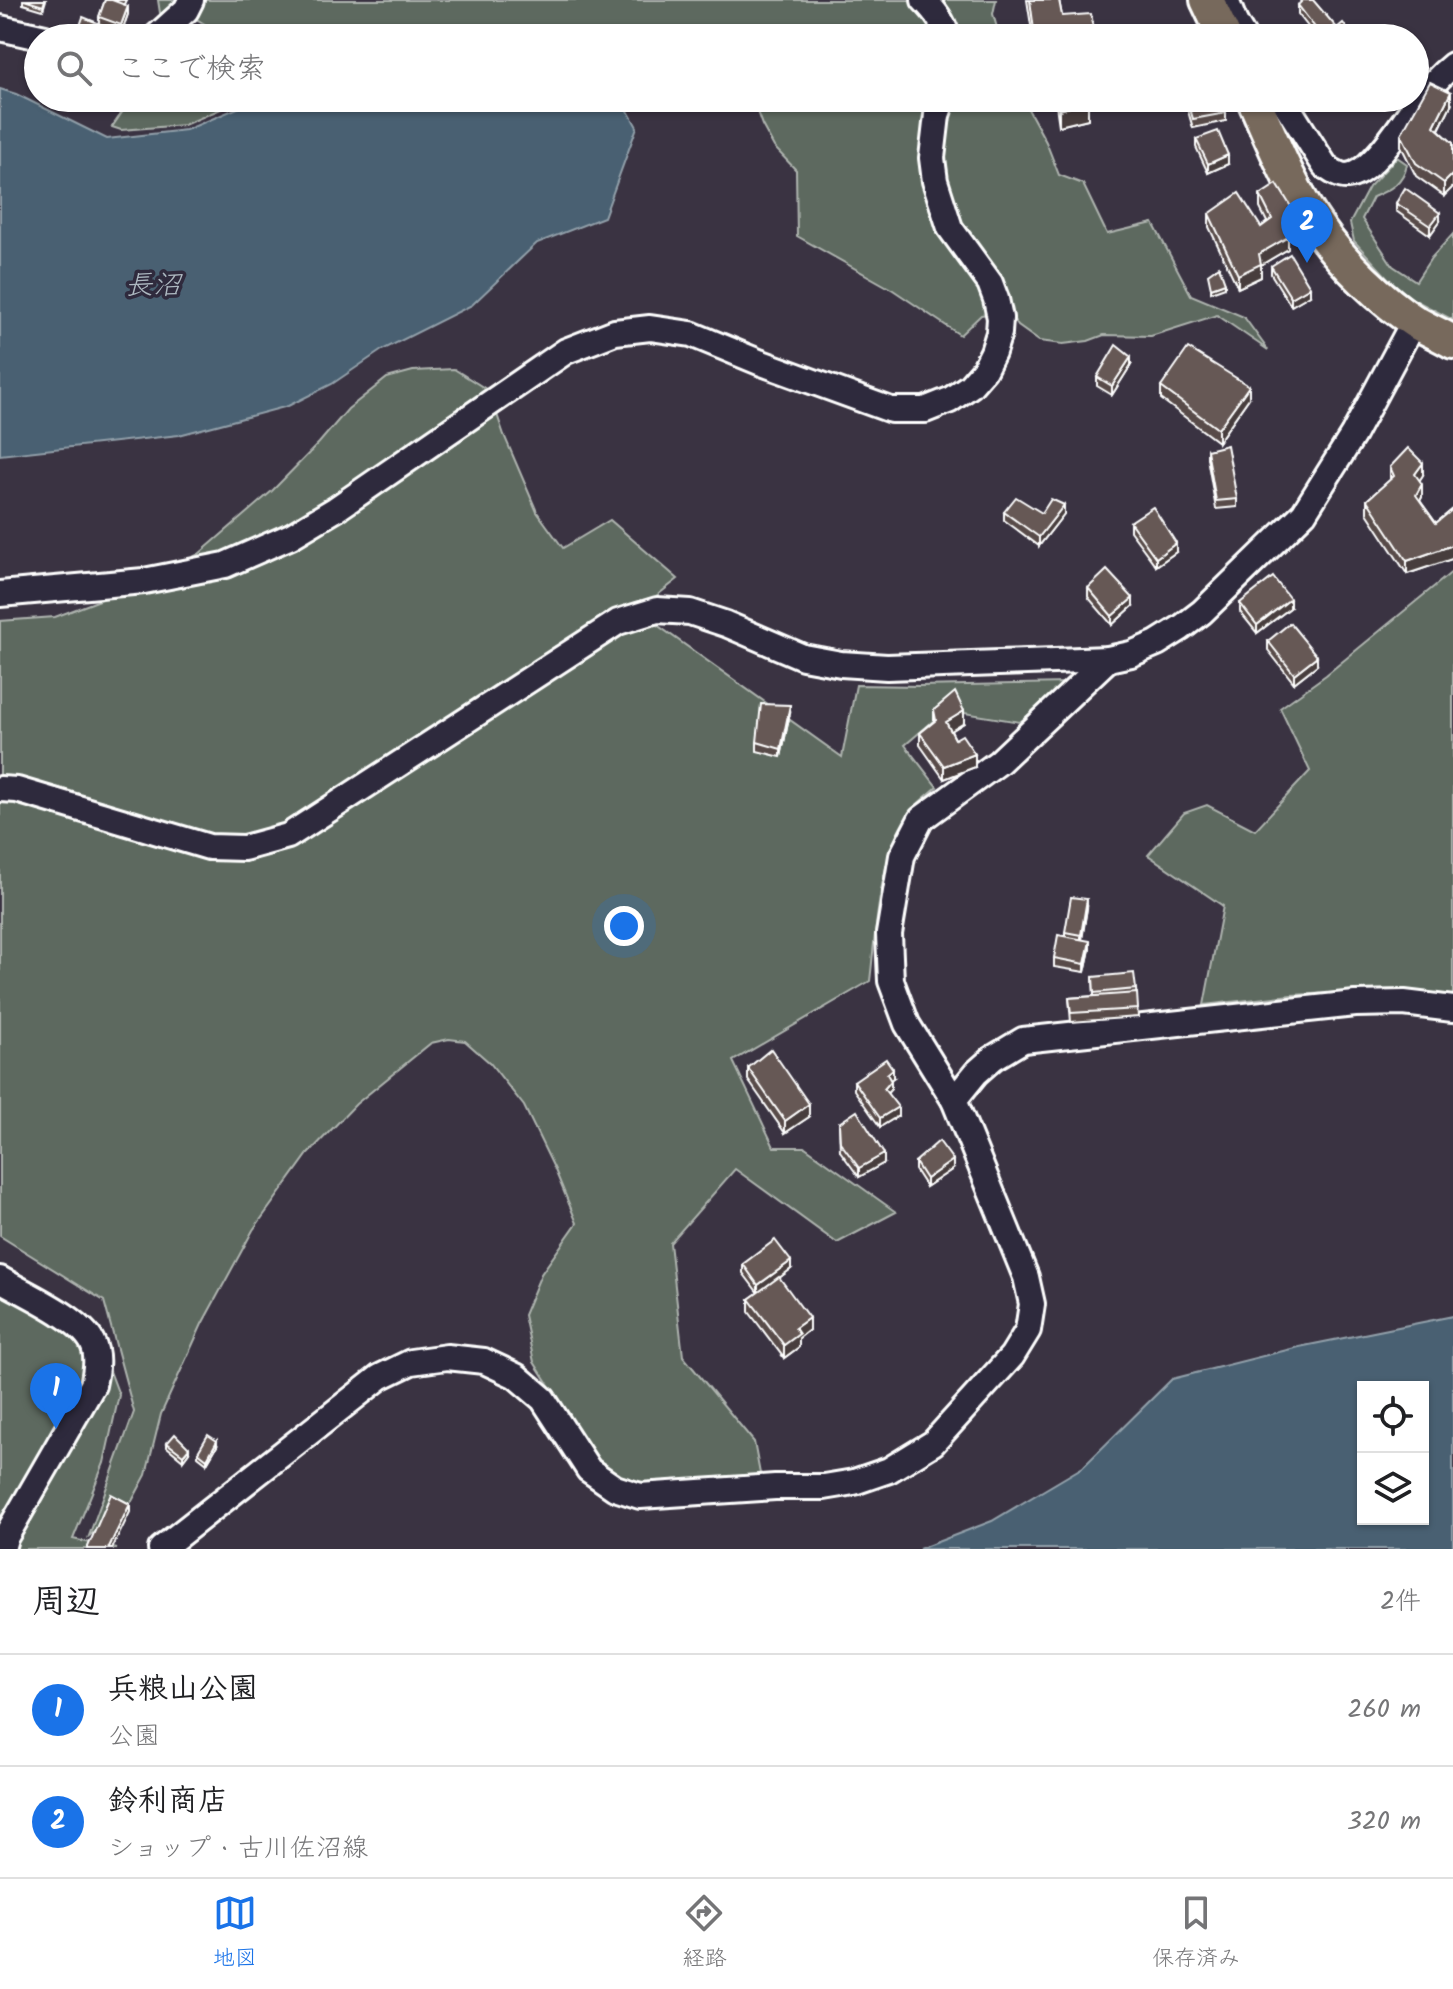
<!DOCTYPE html>
<html lang="ja">
<head>
<meta charset="utf-8">
<style>
	body { margin:0; font-family:Kalam,"Klee One",sans-serif; background:#f6f6f6; color:#202124 }
	.controls { position:absolute; right:24px; bottom:24px; display:grid; overflow:hidden; border-radius:0px; box-shadow:0 2px 6px #0004 }
	.controls button { width:72px; height:72px; display:grid; place-items:center; padding:0; border:0; border-bottom:2px solid #e0e0e0; background:#fff; color:#202124; font:40px sans-serif }
	.you { position:absolute; left:624px; top:926px; width:28px; height:28px; margin:-20px; border:6px solid #fff; border-radius:50%; background:#1a73e8; box-shadow:0 0 0 12px #1a73e833 }
	.badge { display:grid; place-items:center; width:52px; height:52px; border-radius:50%; background:#1a73e8; color:#fff; font-size:26px; font-weight:700 }
	.pin { position:absolute; translate:-50% -66px; filter:drop-shadow(0 2px 4px #0008) }
	.pin::after { content:''; position:absolute; top:42px; width:28px; height:24px; background:inherit; clip-path:polygon(0 0,100% 0,50% 100%) }
	.list { margin:0; padding:0; list-style:none }
	h2 { display:flex; justify-content:space-between; align-items:center; height:104px; margin:0; padding:0 32px; font-size:34px }
	h2 small { font-size:26px; font-weight:400; color:#757577 }
	.list li { display:grid; grid-template-columns:52px 1fr auto; gap:24px; align-items:center; box-sizing:border-box; height:112px; padding:0 32px; border-top:2px solid #e0e0e0 }
	.list b { display:block; font-size:30px; white-space:nowrap }
	.list p { margin:0; font-size:26px; white-space:nowrap; color:#757577 }
	.list em { font-size:26px; font-style:normal; color:#757577 }
	.icon { flex:none; width:44px; height:44px; fill:none; stroke:currentColor; stroke-width:2; stroke-linecap:round; stroke-linejoin:round }
	.map { position:relative; flex:none; width:1453px; height:1549px; overflow:hidden }
	.search { position:absolute; background:#fff; box-shadow:0 2px 6px #0004; left:24px; right:24px; top:24px; height:88px; display:flex; align-items:center; gap:20px; box-sizing:border-box; padding:0 28px; border-radius:44px; color:#757577; font-size:30px }
	.sheet { height:328px; background:#fff }
	nav { display:flex; justify-content:space-around; align-items:center; box-sizing:border-box; height:112px; border-top:2px solid #e0e0e0; background:#fff; font-size:22px; color:#757577 }
	nav a { display:grid; justify-items:center; gap:4px }
	nav .on { color:#1a73e8 }
	.map>svg:first-child { display:block }
	.green { fill:#5d695f; stroke:#aeb4af; stroke-width:2 }
	.water { fill:#496172; stroke:#92a0aa; stroke-width:2; fill-rule:evenodd }
	.lines { fill:none; stroke-linecap:round; stroke-linejoin:round }
	.minor-casing { stroke:#fff; stroke-width:30 }
	.major-casing { stroke:#fff; stroke-width:38 }
	.minor { stroke:#2f2a3d; stroke-width:24 }
	.major { stroke:#77695c; stroke-width:32 }
	.wall { fill:#584c49; stroke:#fff; stroke-width:2 }
	.shaded-wall { fill:#473e3c; stroke:#fff; stroke-width:2 }
	.building { fill:#665855; stroke:#fff; stroke-width:2 }
	.labels { text-anchor:middle; dominant-baseline:central; stroke-width:7; stroke-linejoin:round; paint-order:stroke }
	.water-label { font-size:28px; font-style:italic; fill:#adb8c0; stroke:#2f2a3d }
</style>
</head>
<body>
<div class="map">
<svg width="1453" height="1549" viewBox="0 0 1453 1549">
	<rect width="100%" height="100%" fill="#3a3342"/>
	<filter id="ink" filterUnits="userSpaceOnUse"><feTurbulence type="fractalNoise" baseFrequency=".0125" numOctaves="2"/><feDisplacementMap in="SourceGraphic" scale="16" xChannelSelector="R" yChannelSelector="G"/><feConvolveMatrix kernelMatrix="1 2 1 2 8 2 1 2 1" color-interpolation-filters="sRGB"/></filter>
	<g filter="url(#ink)">
		<g class="green">
			<path d="M158,0H996L993,14L1000,38H461L454,30L428,25L395,38H209L214,30L198,20L160,13Z"/>
			<path d="M142,98H246L184,125L121,130L112,127L130,101Z"/>
			<path d="M752,98H1022L1046,142L1059,175L1083,184L1107,234L1153,223L1191,295L1244,317L1268,350L1217,315L1151,336L1104,335L1088,341L1063,344L1039,341L1018,326L1008,311L981,315L960,335L893,290L797,236L796,170L774,147L762,125Z"/>
			<path d="M1397,157L1407,164C1403,183 1390,190 1373,197L1362,219L1393,266L1416,281L1431,258L1453,234V320L1411,298L1388,278L1354,241L1350,223L1369,187Z"/>
			<path d="M454,369L489,391L504,435L537,512L563,548L610,520L678,579L651,600L632,607L842,757L856,685L919,686L1065,683L1020,722L946,710L905,745L937,787C930,794 920,800 914,808C879,846 876,931 870,981L733,1061L774,1147H805L896,1212L837,1243L735,1169L670,1243L683,1356L754,1442L761,1479L640,1485L614,1474L594,1455L534,1362L524,1315L541,1274L577,1223L555,1170L524,1106L490,1063L465,1041L449,1039L431,1043L356,1104L308,1154L253,1230L202,1324L161,1414L146,1475L132,1501L89,1536L134,1412L104,1301L0,1236V621L55,617L129,589L199,554L272,491L319,443L348,409L387,378L413,371Z"/>
			<path d="M1453,571V998L1393,990L1291,995L1204,1005L1223,906L1148,855L1184,813L1207,805L1255,830L1310,771L1280,708L1326,675Z"/>
			<path d="M0,1269L90,1318L119,1395L104,1463L73,1539L117,1549H0Z"/>
		</g>
		<g class="water">
			<path d="M0,89L16,94L107,139L186,130L261,98H621L637,127L604,217L537,243L472,305L382,350L332,384L288,406L179,435L0,455Z"/>
			<path d="M1453,1316V1549H919L992,1521L1083,1467L1172,1379L1299,1347ZM1423,1387V1519H1363V1387Z"/>
		</g>
		<g class="lines">
			<g class="minor-casing">
				<g id="minor">
					<path d="M924,0C934,10 945,24 947,38"/>
					<path d="M1226,0L1235,23"/>
					<path d="M0,28L45,38"/>
					<path d="M1220,28L1235,23L1244,38"/>
					<path d="M155,38L186,10L191,0"/>
					<path d="M1282,98L1325,166C1332,171 1338,176 1347,176C1372,174 1401,124 1415,106C1426,91 1439,76 1453,65"/>
					<path d="M0,594L144,581L225,565L291,536L336,509L566,351L615,332L650,328L691,334L759,362L891,410H925L950,400L970,386L984,370L993,352L999,333L1000,318L996,299L990,283L950,228L935,181L932,158L937,115L943,98"/>
					<path d="M0,789L17,790L209,847L244,848L288,836L618,622L657,610L690,612L726,624L803,657L841,664L887,667L1108,659L1131,654L1157,643L1181,628L1202,612L1304,513L1353,435L1414,321"/>
					<path d="M954,1100L976,1073L993,1058L1023,1040L1355,1004L1404,1003L1453,1009"/>
					<path d="M0,1279C24,1293 80,1318 92,1342C99,1355 96,1371 93,1385L5,1538L2,1549"/>
					<path d="M161,1549L380,1377L411,1362L447,1357L484,1361L516,1376L543,1399L589,1470L615,1488L640,1496L775,1487H824L854,1482L889,1470L933,1443L1012,1356L1028,1330L1032,1304L1026,1277L954,1100L907,1024L891,981L889,934L902,856L921,819L999,762L1108,659"/>
				</g>
			</g>
			<g class="major-casing">
				<g id="major">
					<path d="M1207,0L1225,38"/>
					<path d="M1253,98C1273,142 1291,189 1319,229C1341,261 1382,301 1415,322C1427,329 1441,335 1453,342"/>
				</g>
			</g>
			<use href="#minor" class="minor"/>
			<use href="#major" class="major"/>
		</g>
		<g class="wall">
			<path d="M23,0H46L43,10L23,4Z"/>
			<path d="M105,0H126L124,4L128,14L121,34L110,30V38H78V32L99,23V17Z"/>
			<path d="M1027,0H1059L1062,16L1096,38H1033Z"/>
			<path d="M1298,5L1354,38H1317L1298,14Z"/>
			<path d="M1055,98H1087L1088,119L1059,126Z"/>
			<path d="M1184,98H1222L1226,113V121L1193,128Z"/>
			<path d="M1451,105L1439,130L1453,143L1444,196L1416,176L1401,146V134Z"/>
			<path d="M1196,139L1228,164L1208,173L1196,147Z"/>
			<path d="M1260,195L1295,226L1287,232L1288,249L1261,265V277L1238,288L1209,227V214L1261,227L1267,222L1260,208Z"/>
			<path d="M1396,203L1440,221L1430,235L1396,211Z"/>
			<path d="M1271,266L1310,295L1291,306L1271,274Z"/>
			<path d="M1131,365L1112,395L1097,386V377Z"/>
			<path d="M1161,387L1249,398L1218,442L1161,399Z"/>
			<path d="M1207,450L1237,499V507L1216,509L1207,458Z"/>
			<path d="M1390,467L1423,475L1419,481L1422,497L1420,501L1436,523L1453,509V558L1452,559L1407,574L1367,513V500L1390,480Z"/>
			<path d="M1004,512L1042,513L1064,514L1039,546L1004,520Z"/>
			<path d="M1130,522L1176,552L1156,566L1130,531Z"/>
			<path d="M1088,588L1133,606L1112,625L1088,597Z"/>
			<path d="M1240,603L1290,608L1257,633L1240,612Z"/>
			<path d="M1268,641L1317,665L1294,683L1268,650Z"/>
			<path d="M934,710L964,723L951,731L955,739L975,767L944,779L920,745V733L934,721Z"/>
			<path d="M790,713L781,757L757,751V742Z"/>
			<path d="M1087,908L1082,940L1090,949L1085,972L1054,967V958L1065,936V932Z"/>
			<path d="M1093,977L1136,989L1138,1017L1071,1022L1069,998L1094,996Z"/>
			<path d="M748,1068L809,1117L785,1133L748,1080Z"/>
			<path d="M893,1078L890,1080L891,1089L887,1093L898,1116L880,1127L854,1090V1081Z"/>
			<path d="M839,1123L884,1163L859,1177L840,1151Z"/>
			<path d="M915,1162L953,1169L926,1187L915,1170Z"/>
			<path d="M743,1264L791,1269L779,1278L809,1330L799,1338V1347L784,1358L749,1312V1299L758,1293L743,1273Z"/>
			<path d="M167,1443L189,1452L183,1460L167,1447Z"/>
			<path d="M217,1446L207,1463L198,1456V1452Z"/>
		</g>
		<g class="shaded-wall">
			<path d="M128,6V14L121,34V25Z"/>
			<path d="M1451,92V105L1434,139V126Z"/>
			<path d="M1088,102V119L1059,126V110Z"/>
			<path d="M1228,155V164L1208,173V164Z"/>
			<path d="M1453,174V187L1444,196V183Z"/>
			<path d="M1295,213V226L1285,233V221Z"/>
			<path d="M1440,213V221L1430,235V226Z"/>
			<path d="M1288,237V249L1261,265V277L1238,288V275L1259,254Z"/>
			<path d="M1225,283V287L1211,292V288Z"/>
			<path d="M1310,287V295L1291,306V298Z"/>
			<path d="M1131,357V365L1112,395V386Z"/>
			<path d="M1249,386V398L1218,442V429Z"/>
			<path d="M1423,463V475L1415,487V474Z"/>
			<path d="M1422,484V497L1416,508V495Z"/>
			<path d="M1064,505V514L1039,546V537Z"/>
			<path d="M1176,543V552L1156,566V558Z"/>
			<path d="M1453,545V558L1452,559L1407,574V561Z"/>
			<path d="M1133,598V606L1112,625V616Z"/>
			<path d="M1290,599V608L1257,633V625Z"/>
			<path d="M1317,656V665L1294,683V674Z"/>
			<path d="M790,705V713L781,757V749Z"/>
			<path d="M964,711V723L946,734V722Z"/>
			<path d="M975,754V767L944,779V766Z"/>
			<path d="M1087,899V908L1081,943V935Z"/>
			<path d="M1090,941V949L1085,972V964Z"/>
			<path d="M893,1069V1078L887,1082V1074Z"/>
			<path d="M891,1081V1089L884,1097V1089Z"/>
			<path d="M809,1104V1117L785,1133V1121Z"/>
			<path d="M898,1107V1116L880,1127V1118Z"/>
			<path d="M884,1154V1163L859,1177V1168Z"/>
			<path d="M953,1160V1169L926,1187V1179Z"/>
			<path d="M791,1261V1269L758,1294V1285Z"/>
			<path d="M809,1318V1330L799,1338V1347L784,1358V1345L795,1328Z"/>
			<path d="M217,1441V1446L207,1463V1459Z"/>
			<path d="M189,1448V1452L183,1460V1455Z"/>
			<path d="M130,1504V1512L112,1549H108Z"/>
		</g>
		<g class="building">
			<path d="M24,0H45L43,6Z"/>
			<path d="M105,0H112L128,6L121,25L99,17Z"/>
			<path d="M1030,0H1059L1062,16L1091,14L1096,38H1035Z"/>
			<path d="M1303,0H1313L1337,28L1343,23L1354,38H1323L1298,5Z"/>
			<path d="M83,17L110,28L107,38H94L78,32Z"/>
			<path d="M1430,82L1451,92L1434,126L1453,143V174L1444,183L1416,163L1401,134Z"/>
			<path d="M1057,98H1087L1088,102L1059,110Z"/>
			<path d="M1187,98H1222L1226,113L1193,119Z"/>
			<path d="M1218,131L1228,155L1208,164L1196,139Z"/>
			<path d="M1277,184L1295,213L1285,221L1288,237L1259,254L1261,264L1238,275L1209,214L1239,193L1261,227L1272,219L1260,195Z"/>
			<path d="M1405,188L1440,213L1430,226L1396,203Z"/>
			<path d="M1290,254L1310,287L1291,298L1271,266Z"/>
			<path d="M1219,266L1225,283L1211,288L1208,274Z"/>
			<path d="M1116,345L1131,357L1112,386L1097,377Z"/>
			<path d="M1188,348L1249,386L1218,429L1161,387Z"/>
			<path d="M1227,445L1237,499L1216,501L1207,450Z"/>
			<path d="M1408,448L1423,463L1415,474L1422,484L1416,495L1436,523L1453,509V545L1407,561L1367,500L1394,476L1390,467Z"/>
			<path d="M1016,497L1042,513L1051,499L1064,505L1039,537L1004,512Z"/>
			<path d="M1153,507L1176,543L1156,558L1130,522Z"/>
			<path d="M1107,570L1133,598L1112,616L1088,588Z"/>
			<path d="M1273,577L1290,599L1257,625L1240,603Z"/>
			<path d="M1290,623L1317,656L1294,674L1268,641Z"/>
			<path d="M955,692L964,711L946,722L955,739L962,735L975,754L944,766L920,733L936,720L934,710Z"/>
			<path d="M761,704L790,705L781,749L757,742Z"/>
			<path d="M1071,897L1087,899L1081,935L1065,932Z"/>
			<path d="M1058,935L1090,941L1085,964L1054,958Z"/>
			<path d="M1134,973L1136,989L1094,993L1093,977Z"/>
			<path d="M1137,993L1138,1009L1071,1013L1069,998Z"/>
			<path d="M771,1049L809,1104L785,1121L748,1068Z"/>
			<path d="M886,1059L893,1069L887,1074L891,1081L884,1089L898,1107L880,1118L854,1081Z"/>
			<path d="M857,1111L884,1154L859,1168L840,1142L839,1123Z"/>
			<path d="M939,1141L953,1160L926,1179L915,1162Z"/>
			<path d="M775,1240L791,1261L758,1285L743,1264Z"/>
			<path d="M779,1277L809,1318L795,1328L799,1334L784,1345L749,1299Z"/>
			<path d="M175,1434L189,1448L183,1455L167,1443Z"/>
			<path d="M208,1435L217,1441L207,1459L198,1452Z"/>
			<path d="M111,1494L130,1504L108,1549H87Z"/>
		</g>
	</g>
	<g class="labels">
		<g class="water-label">
			<text x="153" y="286">長沼</text>
		</g>
	</g>
</svg>
<div class="controls">
<button><svg class="icon" aria-label="locate" viewBox="0 0 24 24"><circle cx="12" cy="12" r="6"/><path d="M12 2v4M12 18v4M2 12h4M18 12h4"/></svg></button>
<button><svg class="icon" aria-label="layers" viewBox="0 0 24 24"><path d="M12 4l9 5-9 5-9-5zM3 14l9 5 9-5"/></svg></button>
</div>
<div class="you"></div>
<div class="pin badge" style="left:56px;top:1429px">1</div>
<div class="pin badge" style="left:1307px;top:263px">2</div>
<div class="search"><svg class="icon" aria-label="search" viewBox="0 0 24 24"><circle cx="10" cy="10" r="6"/><path d="M15 15l6 6"/></svg>ここで検索</div>
</div>
<section class="sheet">
<h2>周辺<small>2件</small></h2>
<ul class="list">
<li><span class="badge">1</span><div><b>兵粮山公園</b><p>公園</p></div><em>260 m</em></li>
<li><span class="badge">2</span><div><b>鈴利商店</b><p>ショップ · 古川佐沼線</p></div><em>320 m</em></li>
</ul>
</section>
<nav>
<a class="on"><svg class="icon" aria-label="map" viewBox="0 0 24 24"><path d="M3 6l6-2 6 2 6-2v14l-6 2-6-2-6 2zM9 4v14M15 6v14"/></svg>地図</a>
<a><svg class="icon" aria-label="directions" viewBox="0 0 24 24"><path d="M12 3l9 9-9 9-9-9zM9 14v-3h6M13 9l2 2-2 2"/></svg>経路</a>
<a><svg class="icon" aria-label="saved" viewBox="0 0 24 24"><path d="M7 4h10v16l-5-4-5 4z"/></svg>保存済み</a>
</nav>
</body>
</html>
